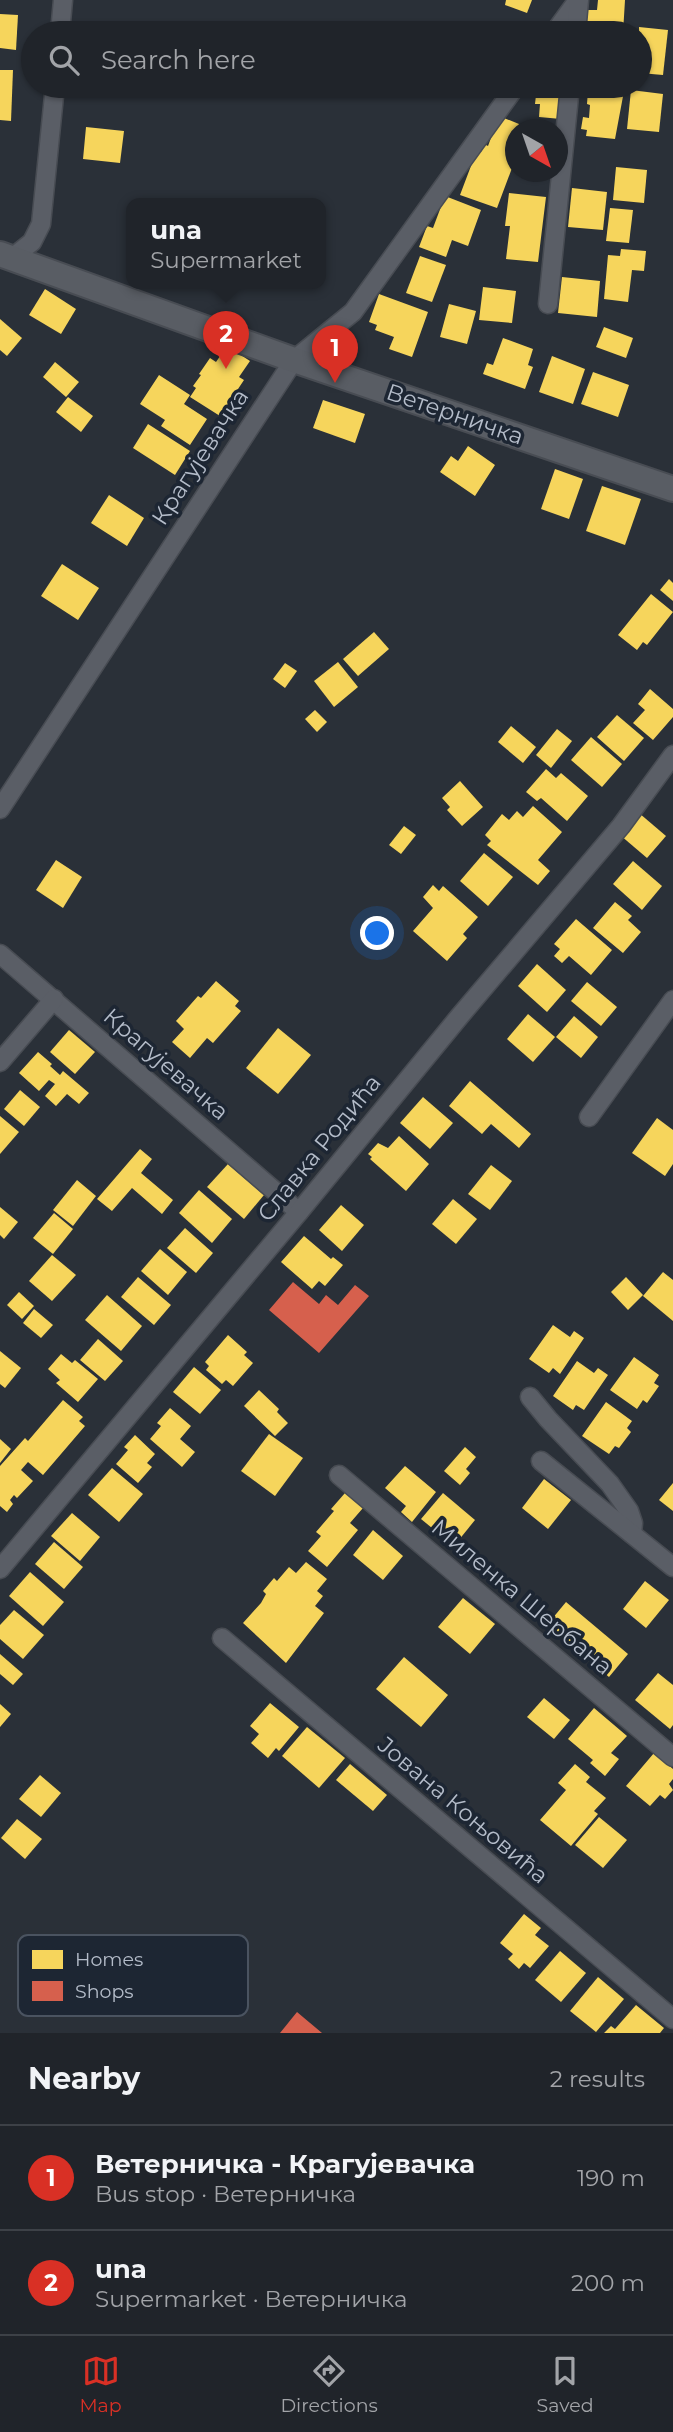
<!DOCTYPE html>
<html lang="en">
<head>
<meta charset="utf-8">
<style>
	body { margin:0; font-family:Montserrat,sans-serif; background:#282c32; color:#f1f3f6 }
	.compass { position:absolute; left:505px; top:119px; width:63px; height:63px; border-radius:50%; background:#20242a; box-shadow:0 2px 5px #0004; rotate:140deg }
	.you { position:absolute; left:378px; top:934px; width:24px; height:24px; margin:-18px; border:5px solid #fff; border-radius:50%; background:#1a73e8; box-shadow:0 0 0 10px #1a73e833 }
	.badge { display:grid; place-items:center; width:46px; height:46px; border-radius:50%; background:#d93025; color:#fff; font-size:23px; font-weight:700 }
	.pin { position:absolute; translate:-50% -58px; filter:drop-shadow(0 2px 4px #0008) }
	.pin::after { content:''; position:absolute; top:37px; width:24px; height:21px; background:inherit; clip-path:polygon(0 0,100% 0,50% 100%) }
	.popup { position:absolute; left:126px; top:198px; width:200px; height:91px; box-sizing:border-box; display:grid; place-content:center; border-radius:14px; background:#20242a; filter:drop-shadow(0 2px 5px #0005); font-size:23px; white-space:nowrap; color:#a2a4a8 }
	.popup b { font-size:26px; color:#f1f3f6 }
	.popup::after { content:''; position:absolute; left:50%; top:100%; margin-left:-14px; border:14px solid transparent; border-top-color:#20242a }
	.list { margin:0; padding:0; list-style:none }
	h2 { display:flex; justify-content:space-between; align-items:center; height:91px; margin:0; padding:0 28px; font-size:30px }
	h2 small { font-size:23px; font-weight:400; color:#a2a4a8 }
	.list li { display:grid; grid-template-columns:46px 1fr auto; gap:21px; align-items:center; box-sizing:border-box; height:105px; padding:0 28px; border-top:2px solid #3d4147 }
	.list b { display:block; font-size:26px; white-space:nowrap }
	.list p { margin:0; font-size:23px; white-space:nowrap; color:#a2a4a8 }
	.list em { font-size:23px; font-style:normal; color:#a2a4a8 }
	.icon { flex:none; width:38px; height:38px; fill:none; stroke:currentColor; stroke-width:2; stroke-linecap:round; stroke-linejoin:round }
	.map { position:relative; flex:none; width:673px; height:2033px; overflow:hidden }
	.search { position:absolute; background:#20242a; box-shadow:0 2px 5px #0004; left:21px; right:21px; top:21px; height:77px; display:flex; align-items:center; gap:18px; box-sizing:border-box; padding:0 24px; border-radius:38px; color:#a2a4a8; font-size:26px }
	.sheet { height:301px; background:#20242a }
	nav { display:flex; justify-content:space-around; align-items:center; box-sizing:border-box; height:98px; border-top:2px solid #3d4147; background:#20242a; font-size:19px; color:#a2a4a8 }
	nav a { display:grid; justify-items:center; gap:4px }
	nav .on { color:#d93025 }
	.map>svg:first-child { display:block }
	.homes { fill:#f6d55c }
	.shops { fill:#d6604d }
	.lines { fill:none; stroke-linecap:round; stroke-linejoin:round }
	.street-casing { stroke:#484c53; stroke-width:21 }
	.secondary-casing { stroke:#484c53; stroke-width:28 }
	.street { stroke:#5a5e66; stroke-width:18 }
	.secondary { stroke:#595d64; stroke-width:24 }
	.labels { text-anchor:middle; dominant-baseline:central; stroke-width:7; stroke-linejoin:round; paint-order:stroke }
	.street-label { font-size:23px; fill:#b4bcc9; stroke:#1d2633 }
	.key { fill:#1d2633; stroke:#4a5360; stroke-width:2 }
	.key-label { font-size:19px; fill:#b4bcc9 }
</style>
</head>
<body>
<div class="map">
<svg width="673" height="2033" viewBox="0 0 673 2033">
	<rect width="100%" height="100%" fill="#2a3038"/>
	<g class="homes">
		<path d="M506,0H532L527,13L505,5Z"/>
		<path d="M598,0H625L623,33H584L586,10H597Z"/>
		<path d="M0,14L18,15L16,50L0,48Z"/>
		<path d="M639,27L668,30L663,75L640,73Z"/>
		<path d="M0,70H13L11,121L0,120Z"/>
		<path d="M537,86H564L561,119L539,117L540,104H535Z"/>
		<path d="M607,88L624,91L615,139L586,136L587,130L581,129L583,117L589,118L590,105L587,104L588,90L607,93Z"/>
		<path d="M631,90L663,94L659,132L627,129Z"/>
		<path d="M499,116L519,124L507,157L515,160L497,208L460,195L477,150L481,152L484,144L488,146Z"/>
		<path d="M86,127L124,131L120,163L83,159Z"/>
		<path d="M616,167L647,170L644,203L613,200Z"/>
		<path d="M572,188L607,192L603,230L568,227Z"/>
		<path d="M509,193L546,197L538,262L506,259L510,226H505Z"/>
		<path d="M445,196L481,210L468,246L452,240L446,257L419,247L427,226L433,228Z"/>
		<path d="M610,208L633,210L629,243L606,241Z"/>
		<path d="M621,249L646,251L644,271L632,270L628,302L604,299L608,255L620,256Z"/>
		<path d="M420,256L446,265L432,302L406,293Z"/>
		<path d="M562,277L600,281L597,317L558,313Z"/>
		<path d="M483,287L516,291L512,323L479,320Z"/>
		<path d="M45,289L76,309L61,334L29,315Z"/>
		<path d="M379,294L428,312L412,357L389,349L394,337L375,330L377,325L369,322Z"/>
		<path d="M449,304L476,311L467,344L440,337Z"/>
		<path d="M0,319L22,338L7,356L0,350Z"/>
		<path d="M604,327L633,338L626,358L596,347Z"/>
		<path d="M503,338L533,349L528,365L533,367L525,389L483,374L487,363L493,365Z"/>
		<path d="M227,346L250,361L239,377L244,380L220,416L190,397L196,388L193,386L201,375L199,374L210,358L216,362Z"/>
		<path d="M552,356L585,369L573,404L539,392Z"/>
		<path d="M55,362L79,382L66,397L43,377Z"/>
		<path d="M593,372L629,385L618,417L581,404Z"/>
		<path d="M159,375L190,395L184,404L207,419L190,445L161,426L165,420L140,404Z"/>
		<path d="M68,397L93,416L81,432L56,412Z"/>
		<path d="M323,400L365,414L355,443L313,428Z"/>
		<path d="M148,424L190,451L175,475L133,448Z"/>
		<path d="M468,446L495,465L475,496L440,472L451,456L458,461Z"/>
		<path d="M555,469L583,479L569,519L541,509Z"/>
		<path d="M602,486L641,499L625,545L586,531Z"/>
		<path d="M109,495L144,518L127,546L91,523Z"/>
		<path d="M62,564L99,588L78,620L41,596Z"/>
		<path d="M669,579L673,583V601L660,590Z"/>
		<path d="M651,594L673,612L647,645L643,642L637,650L618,635Z"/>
		<path d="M374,632L389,649L358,676L343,659Z"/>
		<path d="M338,662L358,687L334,707L314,681Z"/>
		<path d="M285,663L297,671L285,688L273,679Z"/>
		<path d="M650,689L673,709V717L653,740L633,723L645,710L638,704Z"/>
		<path d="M315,710L327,722L317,732L305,719Z"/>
		<path d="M617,715L644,738L624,761L597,737Z"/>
		<path d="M511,726L536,747L523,763L498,742Z"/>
		<path d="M557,729L572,741L551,768L536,755Z"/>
		<path d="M591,737L622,764L602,787L571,760Z"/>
		<path d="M546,769L556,778L561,773L588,796L567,821L541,798L537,801L526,792Z"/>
		<path d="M460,781L483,807L462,826L447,810L450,807L442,798Z"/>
		<path d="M533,806L562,832L538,860L550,871L538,885L487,845L491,841L485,835L502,814L509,820L517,811L523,817Z"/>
		<path d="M639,813L666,836L647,858L620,835Z"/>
		<path d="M404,826L416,835L401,854L389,845Z"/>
		<path d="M484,853L513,877L488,906L460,881Z"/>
		<path d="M56,860L82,877L63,908L36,890Z"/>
		<path d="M633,861L662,886L642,910L613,884Z"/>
		<path d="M433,885L439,891L443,886L478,917L463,934L467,938L447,961L413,931L433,908L423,897Z"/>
		<path d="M615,902L632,916L628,920L641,932L623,953L593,928Z"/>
		<path d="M576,919L612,950L591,975L569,956L562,963L554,956L560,949L554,944Z"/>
		<path d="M537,964L566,990L547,1012L518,986Z"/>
		<path d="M216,981L239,1001L235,1006L241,1011L213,1043L207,1038L190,1058L172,1042L184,1029L176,1021L198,996L201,998Z"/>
		<path d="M587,982L617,1007L601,1026L571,1001Z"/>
		<path d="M528,1014L555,1037L533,1062L507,1039Z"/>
		<path d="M574,1016L598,1037L581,1058L556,1037Z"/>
		<path d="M278,1028L311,1055L278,1094L246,1068Z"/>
		<path d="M69,1030L95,1052L75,1074L50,1052Z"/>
		<path d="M38,1052L52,1064L50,1066L60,1075L63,1071L89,1093L79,1104L67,1094L56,1106L45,1096L55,1084L49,1080L39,1091L19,1073Z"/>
		<path d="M470,1081L531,1134L519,1148L491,1124L482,1134L449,1106Z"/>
		<path d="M20,1090L40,1107L24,1126L4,1109Z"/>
		<path d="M423,1097L453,1123L430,1149L400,1123Z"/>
		<path d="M0,1116L19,1132L0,1154Z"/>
		<path d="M657,1118L673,1130V1164L665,1176L632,1153Z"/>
		<path d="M399,1136L429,1164L406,1191L370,1159L372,1157L368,1154L378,1143L388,1148Z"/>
		<path d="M140,1149L152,1159L141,1173L173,1200L162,1214L132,1188L112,1211L97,1199Z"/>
		<path d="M228,1164L264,1195L244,1219L207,1187Z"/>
		<path d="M491,1165L512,1181L490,1210L468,1194Z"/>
		<path d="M77,1180L96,1196L73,1226L53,1210Z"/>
		<path d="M199,1190L232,1219L212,1243L179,1213Z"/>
		<path d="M453,1199L477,1219L456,1244L432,1224Z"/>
		<path d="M341,1205L364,1225L342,1251L319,1230Z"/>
		<path d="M0,1207L18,1222L4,1239L0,1235Z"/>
		<path d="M54,1213L73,1229L53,1254L33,1238Z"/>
		<path d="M185,1228L213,1253L196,1273L167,1248Z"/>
		<path d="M304,1236L331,1259L333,1257L343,1265L325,1286L319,1281L312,1289L281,1262Z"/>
		<path d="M160,1249L187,1272L168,1295L141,1271Z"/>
		<path d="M52,1255L76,1275L52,1301L29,1281Z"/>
		<path d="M663,1272L673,1280V1321L643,1296Z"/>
		<path d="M138,1277L171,1305L154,1325L121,1297Z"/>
		<path d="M626,1277L643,1295L628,1310L611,1292Z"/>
		<path d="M19,1292L34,1306L22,1319L7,1305Z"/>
		<path d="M107,1295L142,1326L121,1351L85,1320Z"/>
		<path d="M34,1309L53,1325L41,1338L23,1323Z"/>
		<path d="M553,1325L570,1337L574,1331L584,1338L560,1374L553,1368L549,1373L529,1359Z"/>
		<path d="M228,1335L247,1352L244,1355L253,1363L233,1386L226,1380L222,1384L206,1370L209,1366L205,1362Z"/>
		<path d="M98,1339L123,1361L105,1381L80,1360Z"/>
		<path d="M0,1351L21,1368L5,1388L0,1384Z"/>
		<path d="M61,1354L72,1363L75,1360L98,1379L78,1402L56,1383L60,1380L48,1369Z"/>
		<path d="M634,1357L659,1375L654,1383L659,1386L647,1403L643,1400L637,1409L610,1390Z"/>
		<path d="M577,1361L594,1373L598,1368L608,1375L584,1410L576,1405L573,1410L553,1396Z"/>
		<path d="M194,1367L221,1390L200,1414L173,1392Z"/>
		<path d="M259,1390L279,1409L277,1412L288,1423L275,1436L244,1406Z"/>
		<path d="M63,1400L83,1417L79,1421L85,1426L43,1475L28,1462L21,1470L33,1481L17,1498L14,1495L10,1500L13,1504L7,1512L0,1506V1466L25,1438L28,1441Z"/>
		<path d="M606,1402L632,1421L627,1428L631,1432L619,1448L615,1446L609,1454L582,1436Z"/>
		<path d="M170,1408L191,1426L180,1439L195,1452L182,1467L150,1439L161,1426L157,1423Z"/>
		<path d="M269,1434L303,1458L275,1496L241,1471Z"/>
		<path d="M135,1435L155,1454L147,1463L152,1467L138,1483L116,1464L128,1450L124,1447Z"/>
		<path d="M0,1439L11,1449L0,1463Z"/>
		<path d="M465,1447L476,1457L466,1469L470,1473L460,1485L444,1471Z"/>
		<path d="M405,1466L436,1492L412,1522L401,1512L406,1506L385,1488Z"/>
		<path d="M112,1468L143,1494L119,1522L88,1495Z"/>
		<path d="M544,1479L571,1500L548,1529L522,1508Z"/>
		<path d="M673,1483V1511L659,1500Z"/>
		<path d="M345,1493L363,1508L350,1523L358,1530L327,1567L308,1551L321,1536L316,1532L334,1511L331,1509Z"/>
		<path d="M443,1493L475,1520L454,1546L421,1519Z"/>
		<path d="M72,1513L100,1537L80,1561L51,1536Z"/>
		<path d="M373,1530L403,1556L383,1580L353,1555Z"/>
		<path d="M54,1542L83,1567L64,1589L35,1564Z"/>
		<path d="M306,1562L327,1579L317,1591L323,1596L315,1606L324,1613L286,1663L243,1623L261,1603L266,1594L263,1591L274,1578L277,1581L289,1567L296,1573Z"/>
		<path d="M30,1572L64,1602L43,1626L9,1596Z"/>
		<path d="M645,1581L669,1600L646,1628L623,1609Z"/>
		<path d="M463,1598L495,1624L470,1654L438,1627Z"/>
		<path d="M566,1602L628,1654L609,1677L547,1625Z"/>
		<path d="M14,1610L44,1635L23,1659L0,1639V1625Z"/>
		<path d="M0,1654L23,1674L13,1685L0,1674Z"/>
		<path d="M404,1657L448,1695L421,1727L376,1689Z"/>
		<path d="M658,1673L673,1685V1725L670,1729L635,1700Z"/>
		<path d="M544,1698L570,1720L554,1739L527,1717Z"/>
		<path d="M270,1703L299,1727L279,1751L276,1748L268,1758L251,1743L259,1734L250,1726Z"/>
		<path d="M0,1704L11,1714L0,1727Z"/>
		<path d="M594,1708L627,1736L611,1753L619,1759L605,1776L590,1763L593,1760L568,1739Z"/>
		<path d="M307,1727L345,1758L319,1788L282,1756Z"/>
		<path d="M654,1753L673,1769V1779L669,1784L673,1790L665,1799L660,1795L650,1806L626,1786Z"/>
		<path d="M350,1764L387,1795L373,1811L336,1780Z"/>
		<path d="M575,1764L590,1777L586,1782L606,1798L594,1811L598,1814L571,1846L540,1820L566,1790L558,1783Z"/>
		<path d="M40,1775L61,1793L41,1817L19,1799Z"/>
		<path d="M599,1817L627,1840L603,1868L575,1845Z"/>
		<path d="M17,1819L42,1839L25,1859L1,1838Z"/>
		<path d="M524,1914L541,1928L535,1935L549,1946L530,1968L524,1963L519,1969L508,1959L513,1954L500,1943Z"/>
		<path d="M560,1951L586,1973L561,2002L535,1980Z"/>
		<path d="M598,1977L624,1999L596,2032L570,2011Z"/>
		<path d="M636,2005L664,2028L660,2033H604L611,2026L615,2029Z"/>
	</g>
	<g class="shops">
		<path d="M293,1282L319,1304L326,1295L338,1305L355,1285L369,1296L319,1353L269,1310Z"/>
		<path d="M297,2012L322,2033H280Z"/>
	</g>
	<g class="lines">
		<g class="street-casing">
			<g id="street">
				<path d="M60,33L63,0"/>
				<path d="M554,33L578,0"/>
				<path d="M576,33L579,0"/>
				<path d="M12,258L32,242L41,224L55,86"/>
				<path d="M548,304L570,86"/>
				<path d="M0,809L294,360L353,312L516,86"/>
				<path d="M0,954L299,1212"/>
				<path d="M0,1062L54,999"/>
				<path d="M589,1117L673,1000"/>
				<path d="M530,1397L548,1419L610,1484L629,1511L633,1523L632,1534"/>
				<path d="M541,1461L673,1567"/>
				<path d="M339,1475L673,1757"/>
				<path d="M0,1569L299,1212L459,1017L621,826L673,755"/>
				<path d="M222,1638L673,2019"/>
			</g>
		</g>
		<g class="secondary-casing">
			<path id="secondary" d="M0,254L294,360L673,489"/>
		</g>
		<use href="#street" class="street"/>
		<use href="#secondary" class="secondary"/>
	</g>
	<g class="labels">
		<g class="street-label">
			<text transform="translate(455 414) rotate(19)">Ветерничка</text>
			<text transform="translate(200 457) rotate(-57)">Крагујевачка</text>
			<text transform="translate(166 1064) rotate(41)">Крагујевачка</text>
			<text transform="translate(319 1148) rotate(-51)">Славка Родића</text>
			<text transform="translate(522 1597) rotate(40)">Миленка Шербана</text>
			<text transform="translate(463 1810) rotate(40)">Јована Коњовића</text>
		</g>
	</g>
	<rect x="18" y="1935" width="230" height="81" rx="10" class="key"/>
	<rect x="32" y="1950" width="31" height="19" fill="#f6d55c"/>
	<rect x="32" y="1981" width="31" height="20" fill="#d6604d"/>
	<g class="key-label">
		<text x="75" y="1966">Homes</text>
		<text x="75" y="1998">Shops</text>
	</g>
</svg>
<svg class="compass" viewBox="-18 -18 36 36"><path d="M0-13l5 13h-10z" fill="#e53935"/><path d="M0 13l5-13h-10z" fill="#a2a4a8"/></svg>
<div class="you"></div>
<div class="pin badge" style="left:335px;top:383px">1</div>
<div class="pin badge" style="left:226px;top:369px">2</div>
<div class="popup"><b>una</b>Supermarket</div>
<div class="search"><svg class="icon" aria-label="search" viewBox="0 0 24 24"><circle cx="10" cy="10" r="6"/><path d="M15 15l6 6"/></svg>Search here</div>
</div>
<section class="sheet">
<h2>Nearby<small>2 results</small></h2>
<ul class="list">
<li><span class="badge">1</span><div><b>Ветерничка - Крагујевачка</b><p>Bus stop · Ветерничка</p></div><em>190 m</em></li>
<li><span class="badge">2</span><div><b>una</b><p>Supermarket · Ветерничка</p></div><em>200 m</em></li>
</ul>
</section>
<nav>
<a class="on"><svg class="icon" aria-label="map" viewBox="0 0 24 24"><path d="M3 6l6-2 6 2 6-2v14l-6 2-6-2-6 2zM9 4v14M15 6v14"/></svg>Map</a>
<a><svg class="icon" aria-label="directions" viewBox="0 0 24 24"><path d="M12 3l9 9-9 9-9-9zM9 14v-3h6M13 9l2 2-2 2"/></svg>Directions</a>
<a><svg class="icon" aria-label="saved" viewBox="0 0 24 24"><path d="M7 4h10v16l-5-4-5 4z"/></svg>Saved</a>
</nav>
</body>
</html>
